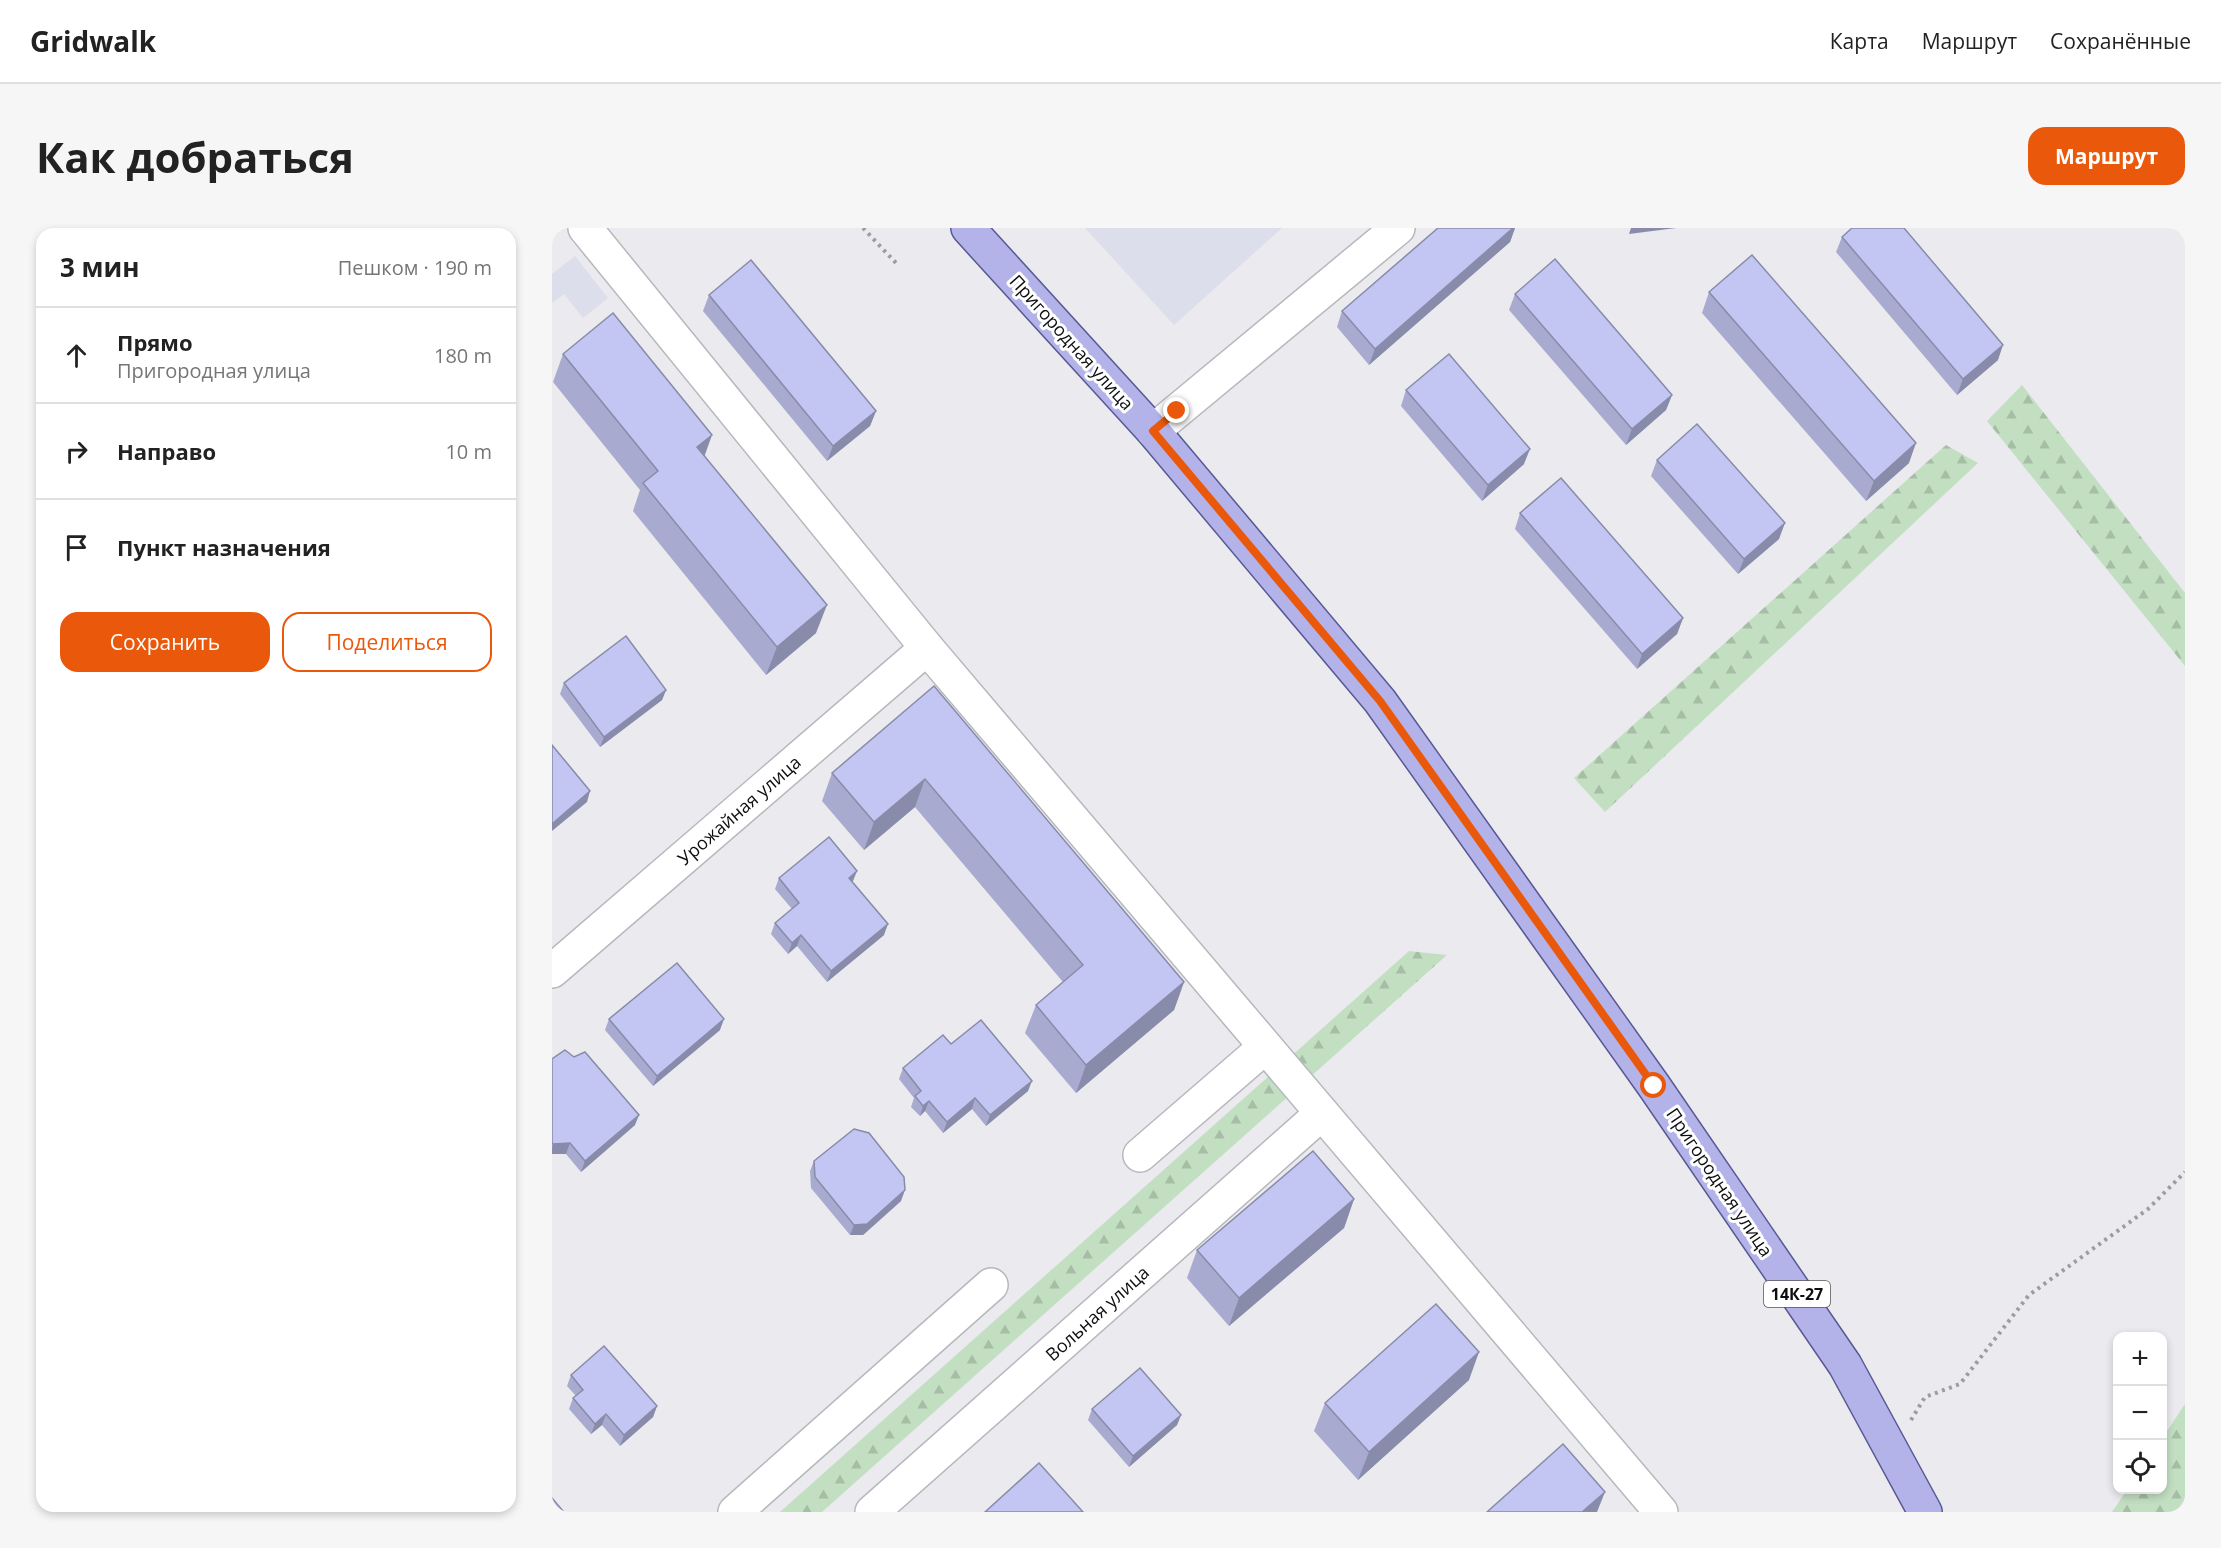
<!DOCTYPE html>
<html lang="ru">
<head>
<meta charset="utf-8">
<style>
	body { margin:0; font-family:"Open Sans",sans-serif; background:#f6f6f6; color:#222 }
	.controls { position:absolute; right:18px; bottom:18px; display:grid; overflow:hidden; border-radius:12px; box-shadow:0 3px 9px #0003 }
	.controls button { width:54px; height:54px; display:grid; place-items:center; padding:0; border:0; border-bottom:2px solid #e0e0e0; background:#fff; color:#222; font:30px sans-serif }
	.stop { position:absolute; width:18px; height:18px; margin:-14px; border:4px solid #ea580c; border-radius:50%; background:#fff }
	.stop.end { background:#ea580c; border-color:#fff; box-shadow:0 2px 6px #0008 }
	.list { margin:0; padding:0; list-style:none }
	h2 { display:flex; justify-content:space-between; align-items:center; height:78px; margin:0; padding:0 24px; font-size:26px }
	h2 small { font-size:20px; font-weight:400; color:#767676 }
	.list li { display:grid; grid-template-columns:39px 1fr auto; gap:18px; align-items:center; box-sizing:border-box; height:96px; padding:0 24px; border-top:2px solid #e0e0e0 }
	.list b { display:block; font-size:22px; white-space:nowrap }
	.list p { margin:0; font-size:20px; white-space:nowrap; color:#767676 }
	.list em { font-size:20px; font-style:normal; color:#767676 }
	.actions { display:flex; gap:12px; padding:18px 24px }
	.actions a { flex:1; padding:14px 0; border:2px solid #ea580c; border-radius:18px; text-align:center; font-size:21px; color:#ea580c }
	.actions .main { background:#ea580c; color:#fff }
	.icon { flex:none; width:33px; height:33px; fill:none; stroke:currentColor; stroke-width:2; stroke-linecap:round; stroke-linejoin:round }
	.map { position:relative; flex:none; width:1633px; height:1284px; overflow:hidden; border-radius:18px }
	header { display:flex; align-items:center; gap:36px; box-sizing:border-box; height:84px; padding:0 30px; background:#fff; border-bottom:2px solid #e0e0e0 }
	header strong { font-size:28px }
	nav { display:flex; gap:33px; margin-inline-start:auto; font-size:21px }
	.intro { display:flex; align-items:center; justify-content:space-between; box-sizing:border-box; height:144px; padding:0 36px }
	h1 { margin:0; font-size:42px }
	.button { padding:15px 27px; border-radius:18px; background:#ea580c; color:#fff; font-size:21px; font-weight:700 }
	main { display:flex; gap:36px; padding:0 36px }
	aside { flex:1; background:#fff; border-radius:18px; box-shadow:0 3px 9px #0003 }
	.map>svg:first-child { display:block }
	.built { fill:#dddeeb }
	.forest { fill:url(#forest-firs) }
	.lines { fill:none; stroke-linecap:round; stroke-linejoin:round }
	.minor-casing { stroke:#b7b8bd; stroke-width:36 }
	.major-casing { stroke:#585994; stroke-width:36 }
	.path { stroke:#9d9da1; stroke-width:4; stroke-dasharray:3 4.5; stroke-linecap:butt }
	.minor { stroke:#fff; stroke-width:33 }
	.major { stroke:#b3b3e9; stroke-width:33 }
	.wall { fill:#a8aad0 }
	.shaded-wall { fill:#888ba9 }
	.building { fill:#c3c6f2; stroke:#888ba9; stroke-width:1.5 }
	.route { stroke:#ea580c; stroke-width:8 }
	.labels { text-anchor:middle; dominant-baseline:central; stroke-width:6; stroke-linejoin:round; paint-order:stroke }
	.shield { fill:#fff; stroke:#565657; stroke-width:1.5 }
	.shield-label { font-size:16px; font-weight:bold; fill:#0d0e0f }
	.street-label { font-size:18px; fill:#0d0e0f; stroke:#fff }
</style>
</head>
<body>
<header>
<strong>Gridwalk</strong>
<nav><a>Карта</a><a>Маршрут</a><a>Сохранённые</a></nav>
</header>
<div class="intro"><h1>Как добраться</h1><a class="button">Маршрут</a></div>
<main>
<aside>
<h2>3 мин<small>Пешком · 190 m</small></h2>
<ul class="list">
<li><svg class="icon" aria-label="ahead" viewBox="0 0 24 24"><path d="M12 20V5M6 11l6-6 6 6"/></svg><div><b>Прямо</b><p>Пригородная улица</p></div><em>180 m</em></li>
<li><svg class="icon" aria-label="right" viewBox="0 0 24 24"><path d="M7 20v-9h11M14 6l5 5-5 5"/></svg><div><b>Направо</b></div><em>10 m</em></li>
<li><svg class="icon" aria-label="arrive" viewBox="0 0 24 24"><path d="M6 21V4h12l-3 4 3 4H6"/></svg><div><b>Пункт назначения</b></div></li>
</ul>
<div class="actions"><a class="main">Сохранить</a><a>Поделиться</a></div>
</aside>
<div class="map">
<svg width="1633" height="1284" viewBox="0 0 1633 1284">
	<defs>
		<pattern id="forest-firs" width="22" height="20" patternUnits="userSpaceOnUse" patternTransform="scale(1.5)"><rect width="22" height="20" fill="#c3dfc2"/><path d="M5 1l3.5 6h-7zM16 11l3.5 6h-7z" fill="#a6bea6"/></pattern>
	</defs>
	<rect width="100%" height="100%" fill="#eaeaef"/>
	<g class="built">
		<path d="M533,0H730L622,97Z"/>
		<path d="M23,28L56,70L31,90L12,66L0,75V46Z"/>
	</g>
	<g class="forest">
		<path d="M1470,157L1633,365V438L1435,193Z"/>
		<path d="M1394,217L1426,235L1053,584L1022,550Z"/>
		<path d="M857,723L895,727L270,1284H228Z"/>
		<path d="M1633,1176V1284H1560L1575,1262H1610L1611,1209Z"/>
	</g>
	<g class="lines">
		<g class="minor-casing">
			<g id="minor">
				<path d="M33,0L375,420L1109,1284"/>
				<path d="M601,203L846,0"/>
				<path d="M0,743L375,420"/>
				<path d="M588,927L713,819"/>
				<path d="M183,1284L439,1057"/>
				<path d="M320,1284L769,886"/>
			</g>
		</g>
		<g class="major-casing">
			<path id="major" d="M416,0L601,203L828,473L1102,858L1293,1137L1373,1284"/>
		</g>
		<g class="path">
			<path d="M311,0L344,35"/>
			<path d="M1359,1192L1373,1169L1408,1156L1477,1067L1596,981L1633,944"/>
		</g>
		<use href="#minor" class="minor"/>
		<use href="#major" class="major"/>
	</g>
	<g class="wall">
		<path d="M886,0H963L958,14L817,137L785,99L790,83Z"/>
		<path d="M1290,9L1446,132L1405,167L1284,24Z"/>
		<path d="M1157,64L1357,235L1314,273L1150,85Z"/>
		<path d="M963,66L1120,167L1114,182L1074,217L957,82Z"/>
		<path d="M157,67L324,183L318,198L275,233L151,83Z"/>
		<path d="M11,126L152,228L264,405L214,447L81,283L88,262L1,154Z"/>
		<path d="M854,162L972,236L930,273L849,178Z"/>
		<path d="M1105,232L1227,311L1186,346L1099,248Z"/>
		<path d="M968,285L1131,390L1125,406L1085,441L963,301Z"/>
		<path d="M12,455L114,462L110,472L48,519L8,466Z"/>
		<path d="M382,458L632,754L622,782L524,865L473,805L484,777L511,754L363,579L312,622L270,573L280,545Z"/>
		<path d="M227,650L301,653L300,654L332,707L275,754L245,718L236,726L219,706L223,695L240,681L223,661Z"/>
		<path d="M57,791L168,802L101,858L53,802Z"/>
		<path d="M399,816L476,863L434,898L420,881L391,905L373,883L368,888L359,879L362,870L347,851L351,840Z"/>
		<path d="M0,831L83,897L29,944L14,926H0Z"/>
		<path d="M262,933L349,973L311,1007H298L259,960L258,943Z"/>
		<path d="M802,971L792,1000L677,1098L635,1050L645,1022Z"/>
		<path d="M19,1147L105,1178L101,1189L68,1218L50,1197L39,1206L17,1181L21,1170L24,1168L15,1158Z"/>
		<path d="M917,1152L806,1252L762,1203L773,1175Z"/>
		<path d="M540,1181L629,1187L625,1197L577,1239L536,1192Z"/>
	</g>
	<g class="shaded-wall">
		<path d="M961,0H963L958,14L817,137L823,121Z"/>
		<path d="M1079,0H1124L1077,6Z"/>
		<path d="M1451,117L1446,132L1405,167L1411,151Z"/>
		<path d="M1120,167L1114,182L1074,217L1080,201Z"/>
		<path d="M324,183L318,198L275,233L281,218Z"/>
		<path d="M160,207L150,235L145,219Z"/>
		<path d="M1364,215L1357,235L1314,273L1322,253Z"/>
		<path d="M978,221L972,236L930,273L936,257Z"/>
		<path d="M1233,295L1227,311L1186,346L1192,331Z"/>
		<path d="M275,377L264,405L214,447L225,419Z"/>
		<path d="M1131,390L1125,406L1085,441L1090,426Z"/>
		<path d="M114,462L110,472L48,519L52,509Z"/>
		<path d="M373,551L363,579L312,622L322,594Z"/>
		<path d="M38,563L35,574L0,603V596Z"/>
		<path d="M305,643L301,653L293,660L297,650Z"/>
		<path d="M336,696L332,707L275,754L279,743Z"/>
		<path d="M249,707L245,718L236,726L240,715Z"/>
		<path d="M632,754L622,782L524,865L534,837Z"/>
		<path d="M172,791L168,802L101,858L105,848Z"/>
		<path d="M480,853L476,863L434,898L438,887Z"/>
		<path d="M423,870L420,881L391,905L395,894Z"/>
		<path d="M377,873L373,883L368,888L371,878Z"/>
		<path d="M87,887L83,897L29,944L33,933Z"/>
		<path d="M18,915L14,926H0V920L1,916Z"/>
		<path d="M353,962L349,973L311,1007H298L302,997Z"/>
		<path d="M802,971L792,1000L677,1098L687,1070Z"/>
		<path d="M927,1124L917,1152L806,1252L817,1224Z"/>
		<path d="M105,1178L101,1189L68,1218L72,1207Z"/>
		<path d="M54,1186L50,1197L39,1206L43,1196Z"/>
		<path d="M629,1187L625,1197L577,1239L581,1228Z"/>
		<path d="M1053,1264L1045,1284H1030Z"/>
	</g>
	<g class="building">
		<path d="M886,0H961L823,121L790,83Z"/>
		<path d="M1300,0H1352L1451,117L1411,151L1290,9Z"/>
		<path d="M1200,27L1364,215L1322,253L1157,64Z"/>
		<path d="M1003,31L1120,167L1080,201L963,66Z"/>
		<path d="M199,32L324,183L281,218L157,67Z"/>
		<path d="M61,85L160,207L145,219L275,377L225,419L91,255L106,243L11,126Z"/>
		<path d="M897,126L978,221L936,257L854,162Z"/>
		<path d="M1145,196L1233,295L1192,331L1105,232Z"/>
		<path d="M1009,250L1131,390L1090,426L968,285Z"/>
		<path d="M74,408L114,462L52,509L12,455Z"/>
		<path d="M382,458L632,754L534,837L484,777L531,737L373,551L322,594L280,545Z"/>
		<path d="M0,517L38,563L0,596Z"/>
		<path d="M277,609L305,643L297,650L336,696L279,743L249,707L240,715L223,695L247,675L227,650Z"/>
		<path d="M125,735L172,791L105,848L57,791Z"/>
		<path d="M429,792L480,853L438,887L423,870L395,894L377,873L371,878L363,868L369,863L351,840L391,807L399,816Z"/>
		<path d="M13,822L22,829L33,824L87,887L33,933L18,915L1,916L0,914V831Z"/>
		<path d="M302,901L317,905L352,949L353,962L315,996L302,997L263,949L262,933Z"/>
		<path d="M761,923L802,971L687,1070L645,1022Z"/>
		<path d="M884,1076L927,1124L817,1224L773,1175Z"/>
		<path d="M52,1118L105,1178L72,1207L54,1186L43,1196L21,1170L31,1162L19,1147Z"/>
		<path d="M588,1140L629,1187L581,1228L540,1181Z"/>
		<path d="M1011,1216L1053,1264L1030,1284H935Z"/>
		<path d="M487,1235L531,1284H433Z"/>
		<path d="M0,1270L11,1283L9,1284H0Z"/>
	</g>
	<g class="lines">
		<path class="route" d="M625,183L601,203L828,473L1102,858"/>
	</g>
	<g class="labels">
		<rect class="shield" x="1212" y="1053" width="66" height="26" rx="4.5"/>
		<g class="shield-label">
			<text x="1245" y="1066">14К-27</text>
		</g>
		<g class="street-label">
			<text transform="translate(520 114) rotate(48)">Пригородная улица</text>
			<text transform="translate(187 582) rotate(-41)">Урожайная улица</text>
			<text transform="translate(1168 954) rotate(56)">Пригородная улица</text>
			<text transform="translate(545 1085) rotate(-42)">Вольная улица</text>
		</g>
	</g>
</svg>
<div class="controls">
<button>+</button>
<button>−</button>
<button><svg class="icon" aria-label="locate" viewBox="0 0 24 24"><circle cx="12" cy="12" r="6"/><path d="M12 2v4M12 18v4M2 12h4M18 12h4"/></svg></button>
</div>
<div class="stop" style="left:1102px;top:858px"></div>
<div class="stop end" style="left:625px;top:183px"></div>
</div>
</main>
</body>
</html>
